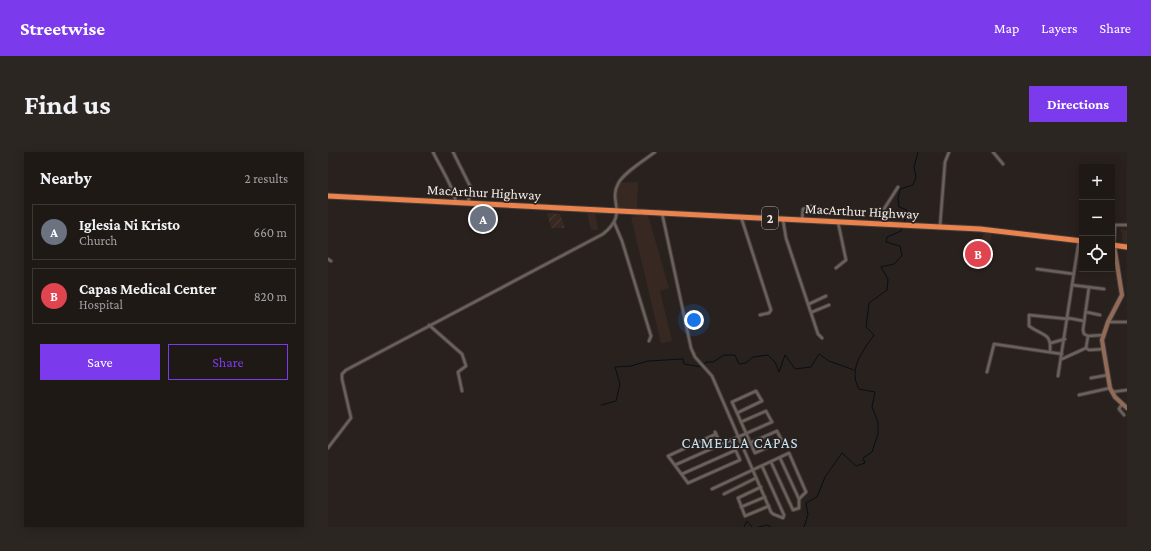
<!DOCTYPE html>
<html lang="en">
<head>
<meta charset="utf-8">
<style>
	body { margin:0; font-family:"Crimson Pro",serif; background:#2c2623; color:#f1f3f6 }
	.controls { position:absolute; right:12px; top:12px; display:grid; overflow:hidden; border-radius:0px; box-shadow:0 2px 10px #0003 }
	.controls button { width:36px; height:36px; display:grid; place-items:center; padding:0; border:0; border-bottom:1px solid #3c3835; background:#1f1916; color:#f1f3f6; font:20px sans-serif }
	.you { position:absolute; left:366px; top:168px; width:14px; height:14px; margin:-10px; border:3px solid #fff; border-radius:50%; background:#1a73e8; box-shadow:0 0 0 6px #1a73e833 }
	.badge { display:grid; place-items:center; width:26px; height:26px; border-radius:50%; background:#7c3aed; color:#fff; font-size:13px; font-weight:700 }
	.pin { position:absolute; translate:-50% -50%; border:2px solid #fff; box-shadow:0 1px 4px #0006 }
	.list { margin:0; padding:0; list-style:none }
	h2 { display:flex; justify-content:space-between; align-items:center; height:52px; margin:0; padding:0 16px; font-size:17px }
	h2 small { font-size:13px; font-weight:400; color:#a1a0a1 }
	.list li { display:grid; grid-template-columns:26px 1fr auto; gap:12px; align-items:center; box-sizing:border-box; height:56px; margin:0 8px 8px; padding:0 8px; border:1px solid #3c3835; border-radius:0px }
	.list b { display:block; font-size:15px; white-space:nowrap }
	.list p { margin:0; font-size:13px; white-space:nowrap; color:#a1a0a1 }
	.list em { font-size:13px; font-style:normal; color:#a1a0a1 }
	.actions { display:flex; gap:8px; padding:12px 16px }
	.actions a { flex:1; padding:9px 0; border:1px solid #7c3aed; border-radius:0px; text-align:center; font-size:14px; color:#7c3aed }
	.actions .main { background:#7c3aed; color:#fff }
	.icon { flex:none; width:22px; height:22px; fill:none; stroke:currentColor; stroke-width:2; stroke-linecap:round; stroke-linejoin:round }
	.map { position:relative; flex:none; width:799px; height:375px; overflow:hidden; border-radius:0px }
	header { display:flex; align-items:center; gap:24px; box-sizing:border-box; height:56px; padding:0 20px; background:#7c3aed; color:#fff }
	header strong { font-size:19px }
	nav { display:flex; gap:22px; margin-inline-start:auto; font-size:14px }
	.intro { display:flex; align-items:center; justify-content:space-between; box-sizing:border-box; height:96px; padding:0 24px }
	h1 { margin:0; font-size:28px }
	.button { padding:10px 18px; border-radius:0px; background:#7c3aed; color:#fff; font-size:14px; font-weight:700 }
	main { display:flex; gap:24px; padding:0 24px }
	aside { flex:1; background:#1f1916; border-radius:0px; box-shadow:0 2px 10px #0003 }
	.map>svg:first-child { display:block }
	.built { fill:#372922 }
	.industrial { fill:url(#industrial-furrows) }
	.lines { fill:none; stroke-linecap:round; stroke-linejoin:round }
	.stream { stroke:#041018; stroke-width:1 }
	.street-casing { stroke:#443c39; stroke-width:4.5 }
	.secondary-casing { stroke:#443c39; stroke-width:6 }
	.highway-casing { stroke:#443c39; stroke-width:7 }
	.street { stroke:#6b615c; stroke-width:2.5 }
	.secondary { stroke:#916b58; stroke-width:4 }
	.highway { stroke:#eb834e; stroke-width:5 }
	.labels { text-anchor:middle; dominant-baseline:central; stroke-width:3.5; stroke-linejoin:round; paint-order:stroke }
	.shield { fill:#29211d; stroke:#b6b0ac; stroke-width:1 }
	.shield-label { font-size:13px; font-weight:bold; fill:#f3edea }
	.street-label { font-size:14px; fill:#f3edea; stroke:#29211d }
	.neighbourhood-label { font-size:15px; letter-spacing:1px; fill:#c7e5f7; stroke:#29211d }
</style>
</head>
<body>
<header>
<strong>Streetwise</strong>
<nav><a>Map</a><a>Layers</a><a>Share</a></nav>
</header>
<div class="intro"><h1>Find us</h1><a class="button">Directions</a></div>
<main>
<aside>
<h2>Nearby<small>2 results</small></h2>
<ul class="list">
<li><span class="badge" style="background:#6b7280">A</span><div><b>Iglesia Ni Kristo</b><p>Church</p></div><em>660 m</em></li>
<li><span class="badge" style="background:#e0444e">B</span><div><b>Capas Medical Center</b><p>Hospital</p></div><em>820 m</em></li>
</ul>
<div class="actions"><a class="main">Save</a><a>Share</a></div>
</aside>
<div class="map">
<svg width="799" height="375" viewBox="0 0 799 375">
	<defs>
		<pattern id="industrial-furrows" width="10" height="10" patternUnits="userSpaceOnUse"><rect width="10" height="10" fill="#372922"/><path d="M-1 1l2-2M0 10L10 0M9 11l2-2" fill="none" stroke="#4b3e38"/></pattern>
	</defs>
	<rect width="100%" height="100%" fill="#29211d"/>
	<g class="built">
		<path d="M310,30L309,57L287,56V31Z"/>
		<path d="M259,60H267L270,78H263Z"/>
		<path d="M320,63L341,136L332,139L344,189L333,191L303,65Z"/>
		<path d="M793,77L799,78V92H795Z"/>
		<path d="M656,80L664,81L658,113L638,109L641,94H646L648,86L654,87Z"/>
	</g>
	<path class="industrial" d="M219,61L232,62L237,76H223Z"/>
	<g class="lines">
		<g class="stream">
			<path d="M576,71L579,58L571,55L570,47L572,37L585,33L588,25L586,15L590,0"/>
			<path d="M273,253L288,249L292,232L287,215L303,214L320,209L355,207L356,212L374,215L378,210H385L396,203H407L411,212L418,211L425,205L440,203L447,210L451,220L457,203L467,217L483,215L491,202L501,209L526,218"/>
			<path d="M416,375L419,369L424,375"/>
			<path d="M430,375L439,373L443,375"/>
			<path d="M476,375L480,363L478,351L489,345L497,325L514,301L528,314L537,311L535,306L544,300L550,282V270L544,255L547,240L531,237C520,217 534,200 546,183L538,175L541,151L559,138L560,127L553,115L566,112L574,104L572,94L558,90L559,85L573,79L574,76"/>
		</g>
		<g class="street-casing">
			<g id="street">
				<path d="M105,0C113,17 124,31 128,50"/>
				<path d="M125,0L143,36L140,51"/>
				<path d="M665,0L675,12"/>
				<path d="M334,61L363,196L367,205L384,224L443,360L445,362L455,366L456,363L434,314"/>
				<path d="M414,68L443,158L441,161L432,163"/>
				<path d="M455,68L458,86L490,182L494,186"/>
				<path d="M474,68L475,57L483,54"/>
				<path d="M286,70L294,89L323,184L321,189"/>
				<path d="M555,71L556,57L570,35"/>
				<path d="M159,73L160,53"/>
				<path d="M784,73H787L786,92"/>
				<path d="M787,73H799"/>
				<path d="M612,74L617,10L621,0"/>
				<path d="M0,107L3,109"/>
				<path d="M508,116L518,108L510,70"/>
				<path d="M709,117L746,122"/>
				<path d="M744,133L776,137"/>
				<path d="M481,152L498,144"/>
				<path d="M484,160L501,153"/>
				<path d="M758,160L772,163"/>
				<path d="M740,166L756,169"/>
				<path d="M780,170H799"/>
				<path d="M101,173L134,202L138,214L130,220L134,239"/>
				<path d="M760,184L775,183"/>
				<path d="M723,191L737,187"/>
				<path d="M758,196L761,198L776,197"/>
				<path d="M722,200C724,180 714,184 701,174V163L740,167"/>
				<path d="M734,207L758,196L760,184L756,182L755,178L761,135"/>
				<path d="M659,220L666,192L734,202"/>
				<path d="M730,224L751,88"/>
				<path d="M763,226L780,223"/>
				<path d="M784,240L799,238"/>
				<path d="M751,243L782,236"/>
				<path d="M794,252L791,257L796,263"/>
				<path d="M409,261L434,249L428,239L404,250C412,267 419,284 427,301L454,289L449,279L422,291"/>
				<path d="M387,280L393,293"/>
				<path d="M388,282L340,304L360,331L412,308L403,288"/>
				<path d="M410,285L444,270L438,259L413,270"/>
				<path d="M0,296L23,266L14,227V222L18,218L275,82C301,61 280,50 290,32C295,21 317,8 327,0"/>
				<path d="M443,310L465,358L471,356V347L452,306"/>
				<path d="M347,313L410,285"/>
				<path d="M354,322L408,298"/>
				<path d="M433,335L410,346L417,364L441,354"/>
				<path d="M384,337L461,301L478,340L471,347"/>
				<path d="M396,342L428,326"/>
				<path d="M413,355L437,345"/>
			</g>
		</g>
		<g class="secondary-casing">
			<path id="secondary" d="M786,93L794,143L780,170L774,188L782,236L787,245L799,256"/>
		</g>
		<g class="highway-casing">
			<g id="highway">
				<path d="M0,44L311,60"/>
				<path d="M313,60L652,77L754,89"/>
				<path d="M784,93L799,95"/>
			</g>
		</g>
		<use href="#street" class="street"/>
		<use href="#secondary" class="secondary"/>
		<use href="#highway" class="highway"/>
	</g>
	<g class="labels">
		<rect class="shield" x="434" y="55" width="16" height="22" rx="3"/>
		<g class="shield-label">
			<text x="442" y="66">2</text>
		</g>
		<g class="street-label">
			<text transform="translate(156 40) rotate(3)">MacArthur Highway</text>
			<text transform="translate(534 59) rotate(3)">MacArthur Highway</text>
		</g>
		<g class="neighbourhood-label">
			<text x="412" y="291">CAMELLA CAPAS</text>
		</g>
	</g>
</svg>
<div class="controls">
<button>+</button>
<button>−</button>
<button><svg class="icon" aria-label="locate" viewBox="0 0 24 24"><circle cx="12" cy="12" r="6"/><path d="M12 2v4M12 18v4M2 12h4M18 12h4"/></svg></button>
</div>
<div class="you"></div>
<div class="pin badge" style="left:155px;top:67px;background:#6b7280">A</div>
<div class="pin badge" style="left:650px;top:102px;background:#e0444e">B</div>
</div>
</main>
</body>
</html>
